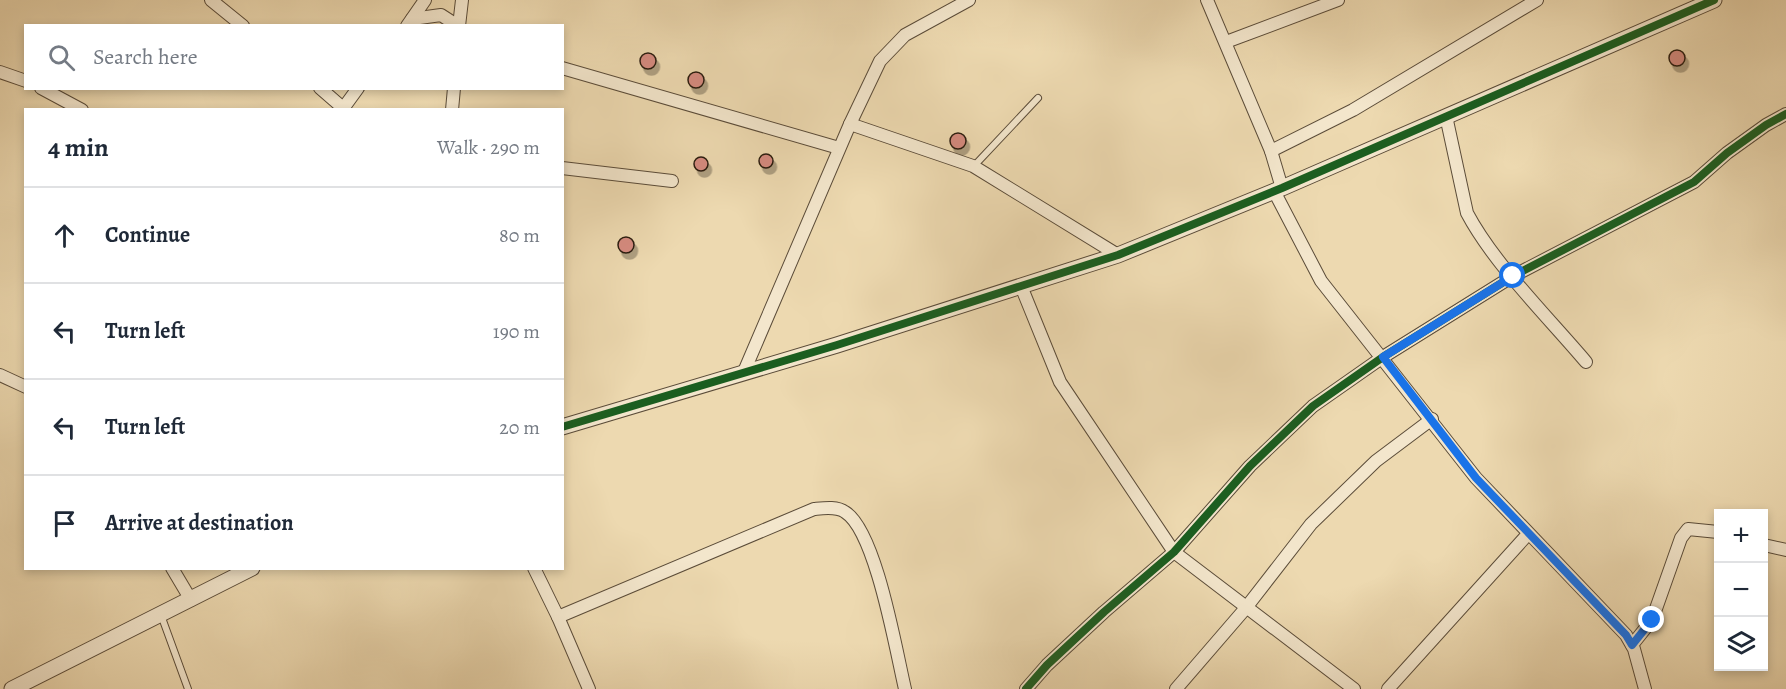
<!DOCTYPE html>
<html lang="en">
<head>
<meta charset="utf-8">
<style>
	body { margin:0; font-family:Alegreya,serif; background:#f6f6f7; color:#1f2937 }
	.controls { position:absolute; right:18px; bottom:18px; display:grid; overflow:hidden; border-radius:0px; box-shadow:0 3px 9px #0003 }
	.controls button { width:54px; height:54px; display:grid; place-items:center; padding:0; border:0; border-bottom:2px solid #e0e1e3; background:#fff; color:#1f2937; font:30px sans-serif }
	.stop { position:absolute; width:18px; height:18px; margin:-14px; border:4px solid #1a73e8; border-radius:50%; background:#fff }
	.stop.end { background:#1a73e8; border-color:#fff; box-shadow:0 2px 6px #0008 }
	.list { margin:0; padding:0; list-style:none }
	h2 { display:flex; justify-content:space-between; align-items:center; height:78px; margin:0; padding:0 24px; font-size:26px }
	h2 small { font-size:20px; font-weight:400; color:#747a83 }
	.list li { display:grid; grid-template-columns:39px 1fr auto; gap:18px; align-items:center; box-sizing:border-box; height:96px; padding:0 24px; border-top:2px solid #e0e1e3 }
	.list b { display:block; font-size:22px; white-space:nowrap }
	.list em { font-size:20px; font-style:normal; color:#747a83 }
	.icon { flex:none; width:33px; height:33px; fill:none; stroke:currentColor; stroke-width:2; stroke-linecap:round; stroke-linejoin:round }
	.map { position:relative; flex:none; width:1786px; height:689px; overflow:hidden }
	.search { position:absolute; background:#fff; box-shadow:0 3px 9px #0003; left:24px; top:24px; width:540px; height:66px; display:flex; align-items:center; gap:15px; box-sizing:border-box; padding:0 21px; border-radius:0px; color:#747a83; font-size:22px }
	.panel { position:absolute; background:#fff; box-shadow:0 3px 9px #0003; left:24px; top:108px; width:540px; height:462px; border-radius:0px }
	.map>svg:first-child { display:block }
	.building { fill:#d68b80; stroke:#2a1d11; stroke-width:1.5; filter:url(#shadow) }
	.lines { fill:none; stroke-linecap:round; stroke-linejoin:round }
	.service-casing { stroke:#5b4c39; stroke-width:8 }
	.minor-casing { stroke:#5b4c39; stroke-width:14 }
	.tertiary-casing { stroke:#5b4c39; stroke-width:17 }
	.service { stroke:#f3e6cc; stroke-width:6 }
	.minor { stroke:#f3e6cc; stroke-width:12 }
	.tertiary { stroke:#f3e6cc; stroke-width:15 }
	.cycleway-casing { stroke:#f3e6cc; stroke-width:11 }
	.cycleway { stroke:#1b5e20; stroke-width:8 }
	.route { stroke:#1a73e8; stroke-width:8 }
</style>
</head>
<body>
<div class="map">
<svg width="1786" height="689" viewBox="0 0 1786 689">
	<defs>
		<filter id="shadow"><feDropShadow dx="3.5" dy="6" stdDeviation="0" flood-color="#0004"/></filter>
	</defs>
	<rect width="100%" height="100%" fill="#edd9b0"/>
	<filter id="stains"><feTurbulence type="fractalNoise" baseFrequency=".00333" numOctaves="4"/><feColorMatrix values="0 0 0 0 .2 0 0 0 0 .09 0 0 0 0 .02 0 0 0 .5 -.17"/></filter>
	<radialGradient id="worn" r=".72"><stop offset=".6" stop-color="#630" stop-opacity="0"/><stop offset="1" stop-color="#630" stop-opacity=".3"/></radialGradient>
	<g class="building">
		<circle cx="1677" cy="58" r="8"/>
		<circle cx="648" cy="61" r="8"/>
		<circle cx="696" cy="80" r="8"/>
		<circle cx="958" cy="141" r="8"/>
		<circle cx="766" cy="161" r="7"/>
		<circle cx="701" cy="164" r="7"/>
		<circle cx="626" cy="245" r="8"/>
	</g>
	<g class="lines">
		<g class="service-casing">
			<g id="service">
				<path d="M974,166L1038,98"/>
				<path d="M161,615L188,689"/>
			</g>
		</g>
		<g class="minor-casing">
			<g id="minor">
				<path d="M211,0L243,26"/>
				<path d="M1207,0L1271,151L1282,188"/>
				<path d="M412,19L441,15L458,26"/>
				<path d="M407,26L425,0"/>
				<path d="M459,26L462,0"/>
				<path d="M1226,42L1338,0"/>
				<path d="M562,68L839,148"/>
				<path d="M0,72L26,81"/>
				<path d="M41,88L82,110"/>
				<path d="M320,88L343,108"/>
				<path d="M342,110L358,88"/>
				<path d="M452,110L454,88"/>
				<path d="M1446,116L1467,213C1494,264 1548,317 1586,362"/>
				<path d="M850,124L973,166L1118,255"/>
				<path d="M1271,151L1353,110L1537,0"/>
				<path d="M562,168L672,181"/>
				<path d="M1274,191L1321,281L1476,478L1626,635L1634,649L1645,689"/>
				<path d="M1021,286L1060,382L1174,552L1354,689"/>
				<path d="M743,374L850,124L880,61L905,35L969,0"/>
				<path d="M0,375L26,387"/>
				<path d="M1764,545L1786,550"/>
				<path d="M172,568L191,600"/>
				<path d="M534,568L558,617"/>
				<path d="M1632,645L1652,620L1681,538L1688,529L1718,532"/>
				<path d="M589,689L558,617L814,509C824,508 837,506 845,512C876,531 896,651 905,689"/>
				<path d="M1026,689L1047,665L1104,612L1174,552L1250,466L1313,406L1383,357L1513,276L1694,182L1727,153L1766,125L1786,114"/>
				<path d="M1176,689L1245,609L1311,524L1376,461L1432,419"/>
				<path d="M1388,689L1528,534"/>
			</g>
		</g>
		<g class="tertiary-casing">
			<g id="tertiary">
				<path d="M562,427L837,345L1118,255L1282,188L1714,0"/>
				<path d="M12,689L252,568"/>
			</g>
		</g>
		<use href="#service" class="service"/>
		<use href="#minor" class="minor"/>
		<use href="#tertiary" class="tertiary"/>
		<g class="cycleway-casing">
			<g id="cycleway">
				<path d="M562,427L837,345L1118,255L1282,188L1714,0"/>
				<path d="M1026,689L1047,665L1104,612L1174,552L1250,466L1313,406L1383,357L1513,276L1694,182L1727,153L1766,125L1786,114"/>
			</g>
		</g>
		<use href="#cycleway" class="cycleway"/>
	</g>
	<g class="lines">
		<path class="route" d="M1513,276L1383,357L1476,478L1626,635L1632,645L1652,620"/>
	</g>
	<rect width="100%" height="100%" filter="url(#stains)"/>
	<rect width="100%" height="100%" fill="url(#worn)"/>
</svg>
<div class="controls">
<button>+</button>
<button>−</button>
<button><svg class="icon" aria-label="layers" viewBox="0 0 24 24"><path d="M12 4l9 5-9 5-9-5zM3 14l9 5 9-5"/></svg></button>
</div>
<div class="stop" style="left:1513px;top:276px"></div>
<div class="stop end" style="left:1652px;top:620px"></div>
<div class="search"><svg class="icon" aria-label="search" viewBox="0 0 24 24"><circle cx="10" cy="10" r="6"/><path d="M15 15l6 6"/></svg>Search here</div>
<section class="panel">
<h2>4 min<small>Walk · 290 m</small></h2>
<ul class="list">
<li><svg class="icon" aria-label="ahead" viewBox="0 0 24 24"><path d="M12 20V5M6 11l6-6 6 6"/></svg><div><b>Continue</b></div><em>80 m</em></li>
<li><svg class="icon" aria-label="left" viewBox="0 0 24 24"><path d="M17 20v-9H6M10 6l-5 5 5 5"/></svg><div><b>Turn left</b></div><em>190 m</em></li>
<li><svg class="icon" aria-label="left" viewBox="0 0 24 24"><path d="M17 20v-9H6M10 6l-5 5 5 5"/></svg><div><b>Turn left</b></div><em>20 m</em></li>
<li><svg class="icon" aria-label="arrive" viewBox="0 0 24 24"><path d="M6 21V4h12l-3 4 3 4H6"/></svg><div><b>Arrive at destination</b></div></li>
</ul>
</section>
</div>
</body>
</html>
